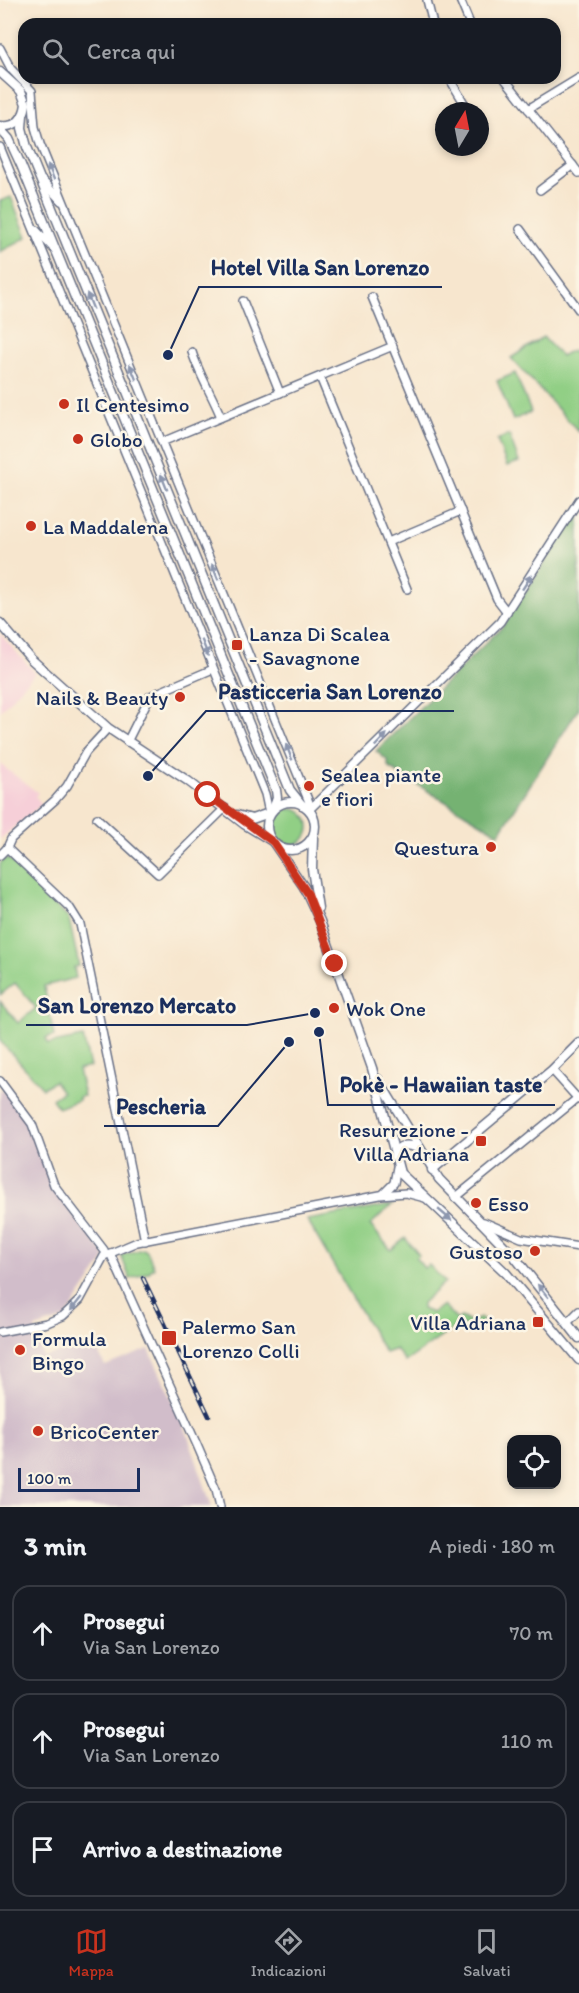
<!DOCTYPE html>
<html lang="it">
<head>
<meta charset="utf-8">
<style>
	body { margin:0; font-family:Itim,sans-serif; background:#242831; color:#f1f3f6 }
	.controls { position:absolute; right:18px; bottom:18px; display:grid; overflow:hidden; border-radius:12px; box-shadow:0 3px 9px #0003 }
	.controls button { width:54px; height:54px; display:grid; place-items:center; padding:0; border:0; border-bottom:2px solid #363941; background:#171b24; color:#f1f3f6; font:30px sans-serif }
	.compass { position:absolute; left:435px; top:102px; width:54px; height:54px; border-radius:50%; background:#171b24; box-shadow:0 3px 9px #0003; rotate:10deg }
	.scale { position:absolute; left:18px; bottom:15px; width:122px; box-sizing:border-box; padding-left:6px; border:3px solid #1b2f5e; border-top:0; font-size:16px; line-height:21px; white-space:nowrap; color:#1b2f5e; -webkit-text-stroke:4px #fcf5e5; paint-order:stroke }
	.stop { position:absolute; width:18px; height:18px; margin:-14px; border:4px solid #c8321e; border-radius:50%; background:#fff }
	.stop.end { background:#c8321e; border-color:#fff; box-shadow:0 2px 6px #0008 }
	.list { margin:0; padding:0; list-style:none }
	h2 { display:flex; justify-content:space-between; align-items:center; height:78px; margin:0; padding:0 24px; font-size:26px }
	h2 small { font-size:20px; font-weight:400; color:#9ea1a6 }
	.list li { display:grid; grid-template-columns:39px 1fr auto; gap:18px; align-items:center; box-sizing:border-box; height:96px; margin:0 12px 12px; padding:0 12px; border:2px solid #363941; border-radius:18px }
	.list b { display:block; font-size:22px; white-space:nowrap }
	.list p { margin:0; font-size:20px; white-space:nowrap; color:#9ea1a6 }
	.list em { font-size:20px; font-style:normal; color:#9ea1a6 }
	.icon { flex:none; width:33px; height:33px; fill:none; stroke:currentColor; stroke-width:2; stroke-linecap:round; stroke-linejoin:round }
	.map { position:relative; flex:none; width:579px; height:1507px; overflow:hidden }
	.search { position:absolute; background:#171b24; box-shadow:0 3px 9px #0003; left:18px; right:18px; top:18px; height:66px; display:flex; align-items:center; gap:15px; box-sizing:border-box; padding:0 21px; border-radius:18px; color:#9ea1a6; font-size:22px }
	.sheet { height:402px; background:#171b24 }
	nav { display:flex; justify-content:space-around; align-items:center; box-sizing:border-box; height:84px; border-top:2px solid #363941; background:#171b24; font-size:16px; color:#9ea1a6 }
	nav a { display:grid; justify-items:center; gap:3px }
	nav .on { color:#c8321e }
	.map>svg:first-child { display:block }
	.built { fill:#f6cfd8 }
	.industrial { fill:#d1bdca }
	.green { fill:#91cf85; stroke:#567f72; stroke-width:1.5 }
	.forest { fill:#74b272; stroke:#487068; stroke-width:1.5 }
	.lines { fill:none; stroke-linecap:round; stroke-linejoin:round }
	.minor-casing { stroke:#686f85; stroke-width:10 }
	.tertiary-casing { stroke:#686f85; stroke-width:11 }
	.minor { stroke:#fff; stroke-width:7 }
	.tertiary { stroke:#fff; stroke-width:8 }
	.rail-casing { stroke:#1b2f5e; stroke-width:4.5 }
	.rail { stroke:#fcf5e5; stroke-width:2; stroke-dasharray:7; stroke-linecap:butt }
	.oneway { fill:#8d97ae }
	.route { stroke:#c8321e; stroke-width:8 }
	.poi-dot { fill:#c8321e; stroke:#fcf5e5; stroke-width:2 }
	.labels { text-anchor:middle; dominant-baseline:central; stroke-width:5; stroke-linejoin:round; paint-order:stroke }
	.poi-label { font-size:21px; fill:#1b2f5e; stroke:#fcf5e5; text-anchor:start }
	.leader { fill:none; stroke:#1b2f5e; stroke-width:2 }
	.callout-dot { fill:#1b2f5e; stroke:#fcf5e5; stroke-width:2 }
	.callout-label { font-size:22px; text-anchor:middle; font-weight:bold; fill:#1b2f5e; stroke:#fcf5e5; stroke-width:5; stroke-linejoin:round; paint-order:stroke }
</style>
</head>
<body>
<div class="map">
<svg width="579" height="1507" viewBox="0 0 579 1507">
	<rect width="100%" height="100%" fill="#fcf5e5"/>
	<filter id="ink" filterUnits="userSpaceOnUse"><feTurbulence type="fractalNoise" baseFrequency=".0167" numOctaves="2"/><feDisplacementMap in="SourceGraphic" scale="12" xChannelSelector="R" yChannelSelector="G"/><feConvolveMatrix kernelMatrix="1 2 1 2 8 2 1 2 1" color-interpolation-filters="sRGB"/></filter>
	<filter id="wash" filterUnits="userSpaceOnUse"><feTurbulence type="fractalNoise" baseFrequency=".008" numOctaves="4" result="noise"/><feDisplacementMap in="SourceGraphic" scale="24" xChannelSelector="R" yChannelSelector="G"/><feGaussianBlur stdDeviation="1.35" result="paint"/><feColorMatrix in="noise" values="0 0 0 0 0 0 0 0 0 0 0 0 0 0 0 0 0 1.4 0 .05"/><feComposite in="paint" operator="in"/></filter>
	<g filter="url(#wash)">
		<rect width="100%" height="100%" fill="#f7e6ce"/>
		<g class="built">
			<path d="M0,634L35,673L0,711Z"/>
			<path d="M0,764L38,793L35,796L42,804L0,839Z"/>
		</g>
		<path class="industrial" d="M0,1089L8,1095L31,1130L52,1187L106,1257L65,1318L35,1328L43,1357L94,1344L105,1366L149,1349L187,1433L212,1507H0Z"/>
		<g class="green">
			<path d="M11,197L27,237L0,252V201Z"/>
			<path d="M543,337L561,356L572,350L579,358V432L511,358Z"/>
			<path d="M515,373L531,412L513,420L497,381Z"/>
			<path d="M509,435L519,462L507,466L497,440Z"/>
			<circle cx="291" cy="827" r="18"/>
			<path d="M4,859H9L69,919L79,966L74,967L76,978L44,986L54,1036L46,1038L48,1044L83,1037L90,1067L78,1070L84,1096L79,1097V1100L58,1108L52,1099L62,1092L54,1081L43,1088L0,1041V1001L18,1023L36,1008L15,983L0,995V864Z"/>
			<path d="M392,1205L370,1225L391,1250L405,1238L419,1255L416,1258L424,1268L429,1265L445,1282L422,1303V1309L432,1313L443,1305L457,1320L461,1317L470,1322L481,1318L484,1320L476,1327L458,1325L405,1362L396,1349L385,1353L307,1220Z"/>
			<path d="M143,1249L147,1251L154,1267L149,1272L130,1279L121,1255Z"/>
		</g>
		<path class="forest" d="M579,509V708L499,834L388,767V761L376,751L503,626Z"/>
	</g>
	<g filter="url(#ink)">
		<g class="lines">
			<g class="minor-casing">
				<g id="minor">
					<path d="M427,0L433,24"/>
					<path d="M460,0L470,24"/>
					<path d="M0,48L11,69L32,91L35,127L40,144L311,807"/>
					<path d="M449,78L469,111"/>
					<path d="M504,78L579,173"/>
					<path d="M528,109L579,78"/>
					<path d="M0,147L265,794L269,813"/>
					<path d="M43,181L61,201"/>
					<path d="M540,190L573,165"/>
					<path d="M520,229L579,310"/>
					<path d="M36,230L53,248"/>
					<path d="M372,297L497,599L507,612"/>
					<path d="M243,301L280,393"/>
					<path d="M192,352C199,374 212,395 221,417"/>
					<path d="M320,377L407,589"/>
					<path d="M162,442L393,346"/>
					<path d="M388,542L461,511"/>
					<path d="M127,742L150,696L213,669"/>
					<path d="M309,810L500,622L579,500"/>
					<path d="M97,818L158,874L225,808"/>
					<path d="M7,848L11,839L55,800L67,786L86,752L108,728"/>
					<path d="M0,855L7,848L70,908L80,924L145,1241"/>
					<path d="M552,1070L579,1100"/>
					<path d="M0,1081L32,1124L54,1185L104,1250"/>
					<path d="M383,1194L394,1183L397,1167"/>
					<path d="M455,1198L579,1097"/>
					<path d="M484,1222L521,1238L579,1247"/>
					<path d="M110,1253L197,1445L216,1489L220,1507"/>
					<path d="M568,1322L579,1311"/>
					<path d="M0,1332L47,1323L63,1316L80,1300L104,1256L137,1242L380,1195L406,1193L425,1198"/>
				</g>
			</g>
			<g class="tertiary-casing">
				<g id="tertiary">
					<path d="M0,72L21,91L26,104C24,119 15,128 0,126"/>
					<path d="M23,115L22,128L27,147L290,790L302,805"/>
					<path d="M0,129L9,139L21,165L276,790L277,798L273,809"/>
					<path d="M0,623L31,659L108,728L188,781L244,824L272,841"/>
					<circle cx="291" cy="826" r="24"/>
					<path d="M237,815L252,819L269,813"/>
					<path d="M313,838L312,869L318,908"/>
					<path d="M273,842L304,887L320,921L372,1068L400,1173L506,1273L579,1360"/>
					<path d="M378,1079L439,1179L514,1256L579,1338"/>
					<path d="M394,1156C398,1144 408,1143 419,1149"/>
					<path d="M432,1170L552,1070L579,1043"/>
				</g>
			</g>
			<use href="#minor" class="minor"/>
			<use href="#tertiary" class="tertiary"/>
			<g class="rail-casing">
				<path id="rail" d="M143,1278L209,1416"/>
			</g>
			<use href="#rail" class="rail"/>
		</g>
		<defs><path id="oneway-solid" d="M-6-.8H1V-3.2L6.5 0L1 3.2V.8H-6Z" transform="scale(1.5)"/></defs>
		<g class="oneway">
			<use href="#oneway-solid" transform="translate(51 172) rotate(-112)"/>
			<use href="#oneway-solid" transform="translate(90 301) rotate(-112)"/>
			<use href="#oneway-solid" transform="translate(133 372) rotate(-112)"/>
			<use href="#oneway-solid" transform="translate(164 482) rotate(-112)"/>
			<use href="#oneway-solid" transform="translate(215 572) rotate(-112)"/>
			<use href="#oneway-solid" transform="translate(527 582) rotate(-57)"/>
			<use href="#oneway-solid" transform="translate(205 648) rotate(68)"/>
			<use href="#oneway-solid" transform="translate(381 740) rotate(-46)"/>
			<use href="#oneway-solid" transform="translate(289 752) rotate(-112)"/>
			<use href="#oneway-solid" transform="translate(445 1215) rotate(40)"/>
			<use href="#oneway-solid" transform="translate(543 1291) rotate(-129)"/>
			<use href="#oneway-solid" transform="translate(76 1304) rotate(129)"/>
		</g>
	</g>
	<g class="lines" filter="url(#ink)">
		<path class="route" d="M208,795L273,842L308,894L335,964"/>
	</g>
	<g class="poi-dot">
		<circle cx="64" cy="404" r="6"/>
		<circle cx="78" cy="439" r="6"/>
		<circle cx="31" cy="526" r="6"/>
		<rect x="231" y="639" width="12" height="12" rx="3"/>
		<circle cx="180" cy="697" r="6"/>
		<circle cx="309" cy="786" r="6"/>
		<circle cx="491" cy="847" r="6"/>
		<circle cx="334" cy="1008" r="6"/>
		<rect x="475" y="1135" width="12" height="12" rx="3"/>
		<circle cx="476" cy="1203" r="6"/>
		<circle cx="535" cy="1251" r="6"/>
		<rect x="532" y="1316" width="12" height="12" rx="3"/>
		<rect x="161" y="1330" width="16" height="16" rx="3"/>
		<circle cx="20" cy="1350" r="6"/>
		<circle cx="38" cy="1431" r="6"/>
	</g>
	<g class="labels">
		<g class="poi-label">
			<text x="76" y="404">Il Centesimo</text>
			<text x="90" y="439">Globo</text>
			<text x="43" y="526">La Maddalena</text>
			<text x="249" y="633">Lanza Di Scalea<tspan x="249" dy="24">- Savagnone</tspan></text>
			<text x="168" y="697" text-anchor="end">Nails &amp; Beauty</text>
			<text x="321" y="774">Sealea piante<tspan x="321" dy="24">e fiori</tspan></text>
			<text x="479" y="847" text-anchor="end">Questura</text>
			<text x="346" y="1008">Wok One</text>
			<text x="469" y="1129" text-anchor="end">Resurrezione -<tspan x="469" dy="24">Villa Adriana</tspan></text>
			<text x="488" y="1203">Esso</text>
			<text x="523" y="1251" text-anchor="end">Gustoso</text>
			<text x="526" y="1322" text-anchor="end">Villa Adriana</text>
			<text x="182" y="1326">Palermo San<tspan x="182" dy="24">Lorenzo Colli</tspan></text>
			<text x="32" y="1338">Formula<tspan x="32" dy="24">Bingo</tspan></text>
			<text x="50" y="1431">BricoCenter</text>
		</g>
	</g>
	<path class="leader" d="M168 355L199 287H442M148 776L206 711H454M315 1013L247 1025H26M319 1032L328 1105H555M289 1042L218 1126H104"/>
	<g class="callout-dot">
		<circle cx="168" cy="355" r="6"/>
		<circle cx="148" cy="776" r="6"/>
		<circle cx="315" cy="1013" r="6"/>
		<circle cx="319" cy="1032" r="6"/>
		<circle cx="289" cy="1042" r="6"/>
	</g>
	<g class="callout-label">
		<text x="320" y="275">Hotel Villa San Lorenzo</text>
		<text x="330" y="699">Pasticceria San Lorenzo</text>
		<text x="137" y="1013">San Lorenzo Mercato</text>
		<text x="441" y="1092">Pokè - Hawaiian taste</text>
		<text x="161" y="1114">Pescheria</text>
	</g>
</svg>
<div class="controls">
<button><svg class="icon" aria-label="locate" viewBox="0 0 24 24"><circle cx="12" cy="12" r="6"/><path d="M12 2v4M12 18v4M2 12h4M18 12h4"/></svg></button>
</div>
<svg class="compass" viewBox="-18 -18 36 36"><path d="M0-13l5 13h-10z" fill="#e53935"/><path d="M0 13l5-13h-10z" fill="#9ea1a6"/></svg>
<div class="scale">100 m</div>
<div class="stop" style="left:208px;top:795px"></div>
<div class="stop end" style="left:335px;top:964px"></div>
<div class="search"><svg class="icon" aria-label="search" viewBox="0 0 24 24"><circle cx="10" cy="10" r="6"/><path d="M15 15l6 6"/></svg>Cerca qui</div>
</div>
<section class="sheet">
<h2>3 min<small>A piedi · 180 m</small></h2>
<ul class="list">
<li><svg class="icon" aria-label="ahead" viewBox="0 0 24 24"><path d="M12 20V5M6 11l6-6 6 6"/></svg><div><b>Prosegui</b><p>Via San Lorenzo</p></div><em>70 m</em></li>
<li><svg class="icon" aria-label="ahead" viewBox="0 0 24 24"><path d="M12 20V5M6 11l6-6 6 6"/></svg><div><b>Prosegui</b><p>Via San Lorenzo</p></div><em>110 m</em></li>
<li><svg class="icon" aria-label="arrive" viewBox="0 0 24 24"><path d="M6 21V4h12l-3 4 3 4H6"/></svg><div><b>Arrivo a destinazione</b></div></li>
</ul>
</section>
<nav>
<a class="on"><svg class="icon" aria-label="map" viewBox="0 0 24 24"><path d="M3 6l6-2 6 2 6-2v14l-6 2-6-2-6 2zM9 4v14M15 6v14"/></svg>Mappa</a>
<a><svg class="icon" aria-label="directions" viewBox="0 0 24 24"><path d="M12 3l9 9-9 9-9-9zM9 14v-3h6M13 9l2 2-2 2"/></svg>Indicazioni</a>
<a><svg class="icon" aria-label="saved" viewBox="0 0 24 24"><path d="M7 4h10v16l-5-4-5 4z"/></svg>Salvati</a>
</nav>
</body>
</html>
